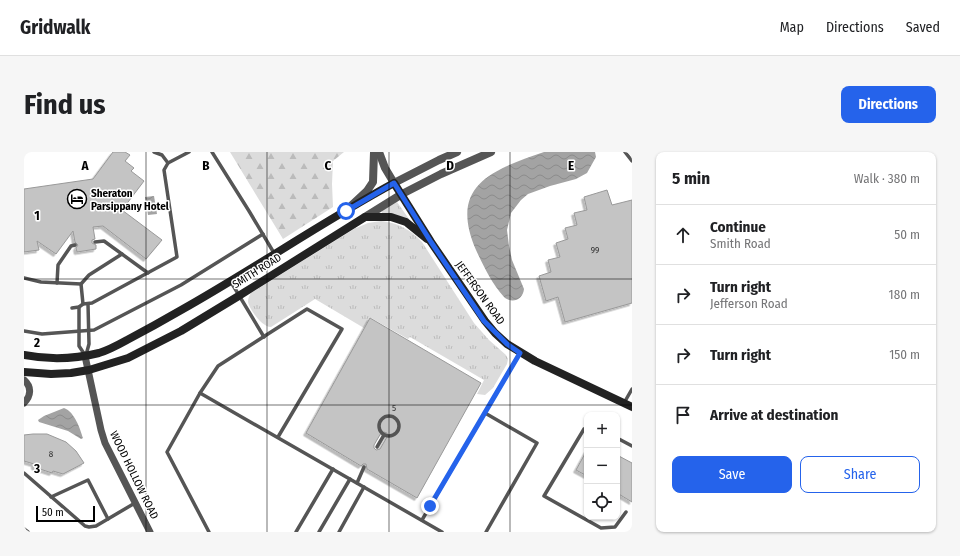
<!DOCTYPE html>
<html lang="en">
<head>
<meta charset="utf-8">
<style>
	body { margin:0; font-family:"Fira Sans Condensed",sans-serif; background:#f6f6f6; color:#202124 }
	.controls { position:absolute; right:12px; bottom:12px; display:grid; overflow:hidden; border-radius:8px; box-shadow:0 1px 3px #0004 }
	.controls button { width:36px; height:36px; display:grid; place-items:center; padding:0; border:0; border-bottom:1px solid #e0e0e0; background:#fff; color:#202124; font:20px sans-serif }
	.scale { position:absolute; left:12px; bottom:10px; width:59px; box-sizing:border-box; padding-left:4px; border:2px solid #000; border-top:0; font-size:11px; line-height:14px; white-space:nowrap; color:#000; -webkit-text-stroke:3px #fff; paint-order:stroke }
	.stop { position:absolute; width:12px; height:12px; margin:-9px; border:3px solid #2563eb; border-radius:50%; background:#fff }
	.stop.end { background:#2563eb; border-color:#fff; box-shadow:0 1px 4px #0008 }
	.list { margin:0; padding:0; list-style:none }
	h2 { display:flex; justify-content:space-between; align-items:center; height:52px; margin:0; padding:0 16px; font-size:17px }
	h2 small { font-size:13px; font-weight:400; color:#757577 }
	.list li { display:grid; grid-template-columns:26px 1fr auto; gap:12px; align-items:center; box-sizing:border-box; height:60px; padding:0 16px; border-top:1px solid #e0e0e0 }
	.list b { display:block; font-size:15px; white-space:nowrap }
	.list p { margin:0; font-size:13px; white-space:nowrap; color:#757577 }
	.list em { font-size:13px; font-style:normal; color:#757577 }
	.actions { display:flex; gap:8px; padding:12px 16px }
	.actions a { flex:1; padding:9px 0; border:1px solid #2563eb; border-radius:8px; text-align:center; font-size:14px; color:#2563eb }
	.actions .main { background:#2563eb; color:#fff }
	.icon { flex:none; width:22px; height:22px; fill:none; stroke:currentColor; stroke-width:2; stroke-linecap:round; stroke-linejoin:round }
	.map { position:relative; flex:none; width:608px; height:380px; overflow:hidden; border-radius:8px }
	header { display:flex; align-items:center; gap:24px; box-sizing:border-box; height:56px; padding:0 20px; background:#fff; border-bottom:1px solid #e0e0e0 }
	header strong { font-size:19px }
	nav { display:flex; gap:22px; margin-inline-start:auto; font-size:14px }
	.intro { display:flex; align-items:center; justify-content:space-between; box-sizing:border-box; height:96px; padding:0 24px }
	h1 { margin:0; font-size:28px }
	.button { padding:10px 18px; border-radius:8px; background:#2563eb; color:#fff; font-size:14px; font-weight:700 }
	main { display:flex; gap:24px; padding:0 24px }
	aside { flex:1; background:#fff; border-radius:8px; box-shadow:0 1px 3px #0004 }
	.map>svg:first-child { display:block }
	.grass { fill:url(#grass-tufts) }
	.forest { fill:url(#forest-firs) }
	.water { fill:url(#water-waves) }
	.building { fill:#c4c4c4; stroke:#999; fill-rule:evenodd; filter:url(#shadow) }
	.lines { fill:none; stroke-linecap:round; stroke-linejoin:round }
	.service { stroke:#555; stroke-width:3.5 }
	.minor { stroke:#555; stroke-width:7 }
	.tertiary { stroke:#555; stroke-width:8 }
	.secondary { stroke:#222; stroke-width:8 }
	.route { stroke:#2563eb; stroke-width:5 }
	.grid { fill:none; stroke:#000; stroke-width:1; stroke-opacity:0.55 }
	.labels { text-anchor:middle; dominant-baseline:central; stroke-width:3; stroke-linejoin:round; paint-order:stroke }
	.number-label { font-size:9px; fill:#313131 }
	.poi-label { font-size:11px; font-weight:bold; fill:#000; stroke:#fff; text-anchor:start }
	.street-label { font-size:11px; fill:#000; stroke:#fff }
	.grid-label { font-size:13px; text-anchor:middle; font-weight:bold; fill:#000; stroke:#fff; stroke-width:3; stroke-linejoin:round; paint-order:stroke }
</style>
</head>
<body>
<header>
<strong>Gridwalk</strong>
<nav><a>Map</a><a>Directions</a><a>Saved</a></nav>
</header>
<div class="intro"><h1>Find us</h1><a class="button">Directions</a></div>
<main>
<div class="map">
<svg width="608" height="380" viewBox="0 0 608 380">
	<defs>
		<pattern id="grass-tufts" width="24" height="20" patternUnits="userSpaceOnUse"><rect width="24" height="20" fill="#dcdcdc"/><path d="M3 7l-1-3M5 7V3M7 7l1-3M15 17l-1-3M17 17v-4M19 17l1-3" fill="none" stroke="#bbb"/></pattern>
		<pattern id="forest-firs" width="22" height="20" patternUnits="userSpaceOnUse"><rect width="22" height="20" fill="#dcdcdc"/><path d="M5 1l3.5 6h-7zM16 11l3.5 6h-7z" fill="#bbb"/></pattern>
		<pattern id="water-waves" width="16" height="10" patternUnits="userSpaceOnUse"><rect width="16" height="10" fill="#a3a3a3"/><path d="M0 5q4-4 8 0t8 0" fill="none" stroke="#8b8b8b"/></pattern>
		<filter id="shadow"><feDropShadow dx="-2.5" dy="2.5" stdDeviation="0" flood-color="#0004"/></filter>
	</defs>
	<rect width="100%" height="100%" fill="#fff"/>
	<g class="grass">
		<path d="M373,50L385,67L384,68L369,62L358,61V59Z"/>
		<path d="M357,69C374,71 386,77 398,90L450,171L465,188L482,203L484,207L483,212L469,236L461,243L453,242L460,228L386,185L384,187L347,166L340,176L291,147L247,175C238,175 226,158 224,150C224,146 225,144 227,141L330,77L344,71Z"/>
	</g>
	<path class="forest" d="M206,0H320L309,9L308,32L309,55L259,87Z"/>
	<g class="water">
		<path d="M520,0H571L572,5L563,21L552,27L526,34L504,42L497,48L487,61L483,78L485,94L488,108L500,137C499,148 488,152 480,145C468,132 459,113 452,98C424,33 468,18 520,0Z"/>
		<path d="M130,44L133,62L124,63L121,45Z"/>
		<path d="M40,256C51,260 56,277 59,286L57,287L44,279L15,270L14,268L20,264Z"/>
	</g>
	<g class="building">
		<path d="M89,0H101L106,3L101,9L110,16L107,19L120,29L98,58L138,88L122,107L79,74L69,75L71,87L68,88V91L72,93V97L53,100L52,96L54,93L51,90L49,79L32,102L13,89L15,98L0,100V37L69,27Z"/>
		<path d="M583,38L588,53L608,48V151L541,170L534,145L522,149L515,124L527,120L524,108L536,105L532,91L544,87L541,76L553,73L550,61L563,58L560,45Z"/>
		<path d="M346,166L457,231L393,346L343,317L342,312H339L337,314L282,281ZM360,280L363,281V285L356,297L352,298L350,296V293L357,281Z"/>
		<path d="M9,282H23L42,290L52,299L60,311L39,322L29,319L28,321L10,315V312L0,309V283Z"/>
		<path d="M563,298V324L552,318Z"/>
		<path d="M593,303L608,311V350L593,341Z"/>
	</g>
	<g class="lines">
		<g class="service">
			<path d="M130,0L138,3L144,11"/>
			<path d="M188,0L225,59L250,101"/>
			<path d="M601,0L608,9"/>
			<path d="M71,90L80,89L124,121"/>
			<path d="M0,126L17,130L57,132L65,123L98,102"/>
			<path d="M207,130L240,185"/>
			<path d="M33,131L34,113L47,94L51,93"/>
			<path d="M57,132L59,152"/>
			<path d="M55,155V194L61,203"/>
			<path d="M48,156L55,155L59,152L68,151L153,105L140,18L144,11L165,0"/>
			<path d="M0,179L18,182L70,178L157,133L239,82"/>
			<path d="M62,203L65,192L64,152"/>
			<path d="M176,241L418,380"/>
			<path d="M600,251L608,237"/>
			<path d="M461,261L513,291L462,380"/>
			<circle cx="365" cy="274" r="10"/>
			<path d="M563,276L560,277L520,344L577,376L591,375L602,360"/>
			<path d="M593,286L608,294"/>
			<path d="M353,295L360,283"/>
			<path d="M0,321L61,374L65,375L72,374L111,351"/>
			<path d="M333,331L340,315"/>
			<path d="M27,345L64,328L84,367"/>
			<path d="M398,368L496,201"/>
			<path d="M0,377L4,380"/>
			<path d="M185,380L143,300L176,241L194,214L283,157L318,177L254,285"/>
			<path d="M272,380L309,317"/>
			<path d="M295,380L326,327"/>
			<path d="M315,380L340,335"/>
		</g>
		<g class="minor">
			<path d="M61,204L77,278L81,291L126,380"/>
			<path d="M0,228C8,235 7,244 0,251"/>
		</g>
		<g class="tertiary">
			<path d="M355,0L361,16L370,31L415,8L433,0"/>
			<path d="M328,53L343,39L349,30L350,0"/>
			<path d="M341,65L378,42L417,22L467,0"/>
		</g>
		<g class="secondary">
			<path d="M0,203C25,208 51,207 75,201C85,198 94,193 103,188C122,178 140,168 159,157C230,117 298,70 370,31L407,90L461,169L471,181L483,192L511,209L608,255"/>
			<path d="M0,220L27,222L47,221L65,218L104,206L157,179L213,145L341,65H367L382,70L403,87"/>
		</g>
	</g>
	<g class="lines">
		<path class="route" d="M322,59L370,31L407,90L460,169L483,192L496,201L406,354"/>
	</g>
	<path class="grid" d="M122,0V380M243,0V380M365,0V380M486,0V380M0,127H608M0,253H608"/>
	<defs>
		<g id="hotel-ring" transform="scale(1)"><circle r="9.5" fill="#fff" stroke="#000" stroke-width="1.5"/><path d="M-6-4.5h1.5V1H6V5H4.5V3h-9V5H-6ZM-4 0a1.8 1.8 0 1 1 3.6 0ZM.5 0V-2.5h3Q6-2.5 6 0Z" fill="#000"/></g>
	</defs>
	<g fill-rule="evenodd">
		<use href="#hotel-ring" x="53" y="47"/>
	</g>
	<g class="labels">
		<g class="number-label">
			<text x="571" y="98">99</text>
			<text x="370" y="256">5</text>
			<text x="27" y="302">8</text>
		</g>
		<g class="poi-label">
			<text x="67" y="41">Sheraton<tspan x="67" dy="13">Parsippany Hotel</tspan></text>
		</g>
		<g class="street-label">
			<text transform="translate(233 119) rotate(-32)">SMITH ROAD</text>
			<text transform="translate(456 141) rotate(54)">JEFFERSON ROAD</text>
			<text transform="translate(110 323) rotate(64)">WOOD HOLLOW ROAD</text>
		</g>
	</g>
	<g class="grid-label">
		<text x="61" y="18">A</text>
		<text x="182" y="18">B</text>
		<text x="304" y="18">C</text>
		<text x="426" y="18">D</text>
		<text x="547" y="18">E</text>
		<text x="13" y="68">1</text>
		<text x="13" y="195">2</text>
		<text x="13" y="321">3</text>
	</g>
</svg>
<div class="controls">
<button>+</button>
<button>−</button>
<button><svg class="icon" aria-label="locate" viewBox="0 0 24 24"><circle cx="12" cy="12" r="6"/><path d="M12 2v4M12 18v4M2 12h4M18 12h4"/></svg></button>
</div>
<div class="scale">50 m</div>
<div class="stop" style="left:322px;top:59px"></div>
<div class="stop end" style="left:406px;top:354px"></div>
</div>
<aside>
<h2>5 min<small>Walk · 380 m</small></h2>
<ul class="list">
<li><svg class="icon" aria-label="ahead" viewBox="0 0 24 24"><path d="M12 20V5M6 11l6-6 6 6"/></svg><div><b>Continue</b><p>Smith Road</p></div><em>50 m</em></li>
<li><svg class="icon" aria-label="right" viewBox="0 0 24 24"><path d="M7 20v-9h11M14 6l5 5-5 5"/></svg><div><b>Turn right</b><p>Jefferson Road</p></div><em>180 m</em></li>
<li><svg class="icon" aria-label="right" viewBox="0 0 24 24"><path d="M7 20v-9h11M14 6l5 5-5 5"/></svg><div><b>Turn right</b></div><em>150 m</em></li>
<li><svg class="icon" aria-label="arrive" viewBox="0 0 24 24"><path d="M6 21V4h12l-3 4 3 4H6"/></svg><div><b>Arrive at destination</b></div></li>
</ul>
<div class="actions"><a class="main">Save</a><a>Share</a></div>
</aside>
</main>
</body>
</html>
